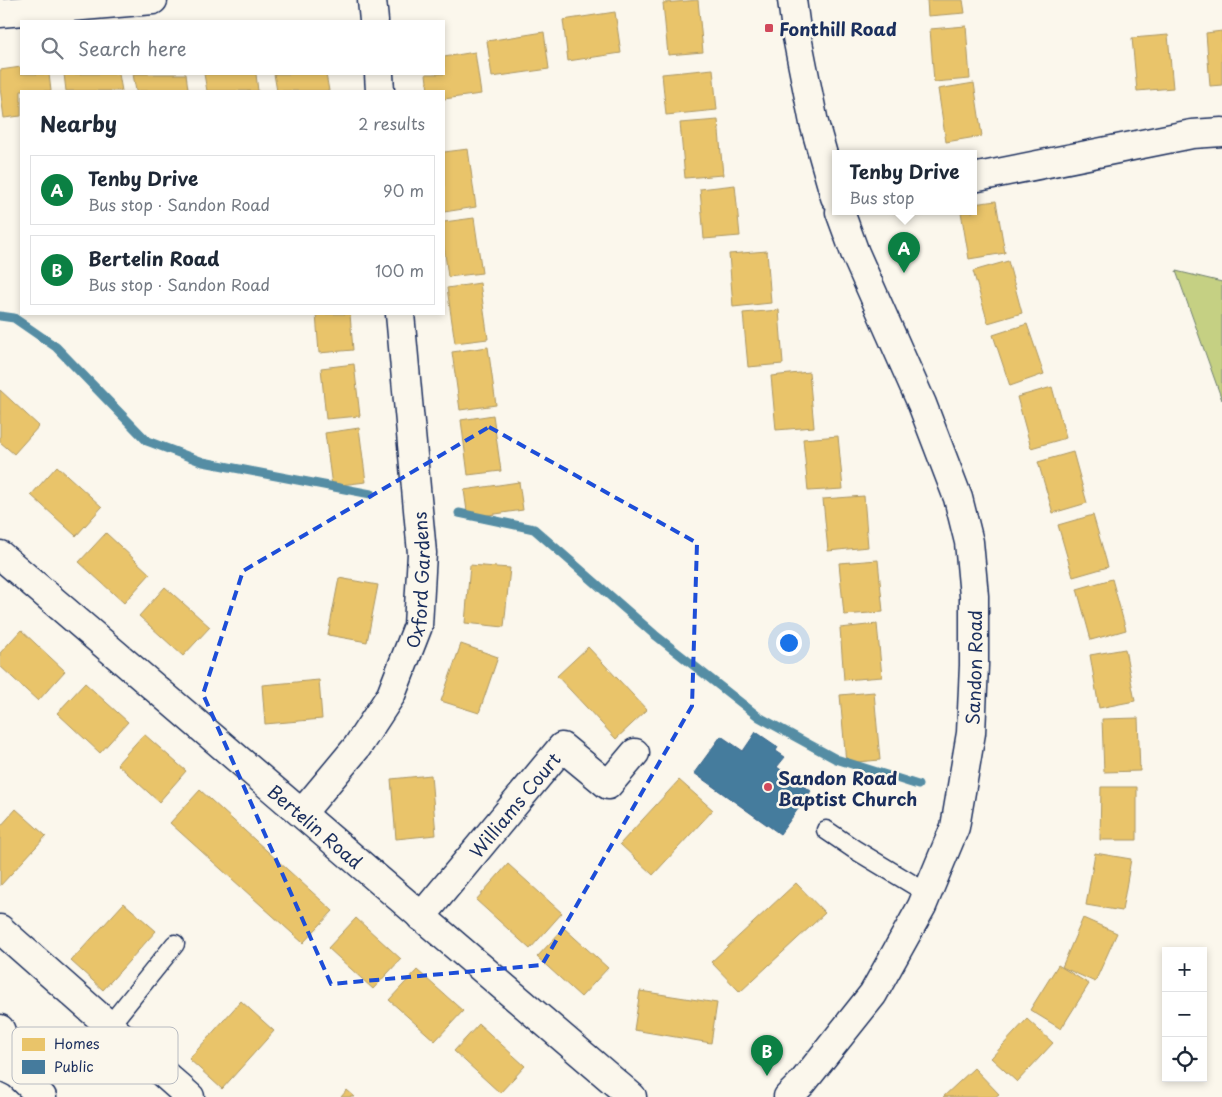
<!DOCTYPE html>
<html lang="en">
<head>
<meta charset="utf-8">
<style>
	body { margin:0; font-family:"Playpen Sans",sans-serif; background:#f2f2f3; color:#1f2937 }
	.controls { position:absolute; right:15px; bottom:15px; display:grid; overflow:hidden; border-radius:0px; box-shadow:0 2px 8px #0003 }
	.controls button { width:45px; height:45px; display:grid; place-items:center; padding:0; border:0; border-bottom:1px solid #e0e1e3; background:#fff; color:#1f2937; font:25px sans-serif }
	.you { position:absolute; left:788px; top:642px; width:18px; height:18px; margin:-12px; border:4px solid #fff; border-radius:50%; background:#1a73e8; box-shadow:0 0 0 8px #1a73e833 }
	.badge { display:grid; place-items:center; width:32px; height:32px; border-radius:50%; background:#0b8043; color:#fff; font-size:16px; font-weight:700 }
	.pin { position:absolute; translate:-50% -41px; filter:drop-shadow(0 1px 2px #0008) }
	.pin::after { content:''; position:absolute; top:26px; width:18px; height:15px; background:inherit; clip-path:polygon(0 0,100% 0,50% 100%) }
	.popup { position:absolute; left:832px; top:150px; width:145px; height:65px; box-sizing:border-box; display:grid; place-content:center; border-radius:0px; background:#fff; filter:drop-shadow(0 1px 4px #0005); font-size:16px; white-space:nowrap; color:#747a83 }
	.popup b { font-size:19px; color:#1f2937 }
	.popup::after { content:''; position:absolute; left:50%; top:100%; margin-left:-10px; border:10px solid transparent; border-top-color:#fff }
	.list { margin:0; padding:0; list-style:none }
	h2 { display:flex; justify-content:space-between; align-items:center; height:65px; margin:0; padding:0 20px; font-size:21px }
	h2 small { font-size:16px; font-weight:400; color:#747a83 }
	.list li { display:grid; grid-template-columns:32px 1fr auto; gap:15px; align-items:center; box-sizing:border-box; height:70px; margin:0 10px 10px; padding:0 10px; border:1px solid #e0e1e3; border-radius:0px }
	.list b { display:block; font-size:19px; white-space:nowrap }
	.list p { margin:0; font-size:16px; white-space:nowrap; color:#747a83 }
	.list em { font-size:16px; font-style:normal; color:#747a83 }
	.icon { flex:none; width:28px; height:28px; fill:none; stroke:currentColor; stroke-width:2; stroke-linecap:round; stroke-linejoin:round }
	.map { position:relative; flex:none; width:1222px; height:1097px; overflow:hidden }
	.search { position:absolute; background:#fff; box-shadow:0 2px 8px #0003; left:20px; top:20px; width:425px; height:55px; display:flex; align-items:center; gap:12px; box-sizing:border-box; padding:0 18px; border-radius:0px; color:#747a83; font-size:19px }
	.panel { position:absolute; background:#fff; box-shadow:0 2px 8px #0003; left:20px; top:90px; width:425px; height:225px; border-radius:0px }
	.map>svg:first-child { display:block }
	.green { fill:#c5d083; stroke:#708070 }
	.homes { fill:#e9c46a; stroke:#ab9766 }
	.public { fill:#457b9d; stroke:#38648a }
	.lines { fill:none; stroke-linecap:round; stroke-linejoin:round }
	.stream { stroke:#558da4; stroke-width:9 }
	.lane-casing { stroke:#1b2f5e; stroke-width:21 }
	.street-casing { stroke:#1b2f5e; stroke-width:31 }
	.secondary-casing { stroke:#1b2f5e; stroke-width:31 }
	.highway-casing { stroke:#1b2f5e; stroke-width:31 }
	.lane { stroke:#fbf7ec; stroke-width:18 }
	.street { stroke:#fbf7ec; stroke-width:28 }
	.secondary { stroke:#fbf7ec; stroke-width:28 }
	.highway { stroke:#fbf7ec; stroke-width:28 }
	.marked { fill:none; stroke:#1d4ed8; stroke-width:4; stroke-dasharray:10 6; stroke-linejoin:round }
	.poi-dot { fill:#d1495b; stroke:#fbf7ec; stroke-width:2 }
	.labels { text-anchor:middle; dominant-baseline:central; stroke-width:5; stroke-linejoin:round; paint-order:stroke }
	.poi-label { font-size:18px; font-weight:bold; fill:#1b2f5e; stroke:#fbf7ec; text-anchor:start }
	.street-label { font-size:18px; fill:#1b2f5e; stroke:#fbf7ec }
	.key { fill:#fbf7ec; stroke:#b8bbc1; stroke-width:1 }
	.key-label { font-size:14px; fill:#1b2f5e }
</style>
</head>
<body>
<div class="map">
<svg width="1222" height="1097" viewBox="0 0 1222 1097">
	<rect width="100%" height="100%" fill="#fbf7ec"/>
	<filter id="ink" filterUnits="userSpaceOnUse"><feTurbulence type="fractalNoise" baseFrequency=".02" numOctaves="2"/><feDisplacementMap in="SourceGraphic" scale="10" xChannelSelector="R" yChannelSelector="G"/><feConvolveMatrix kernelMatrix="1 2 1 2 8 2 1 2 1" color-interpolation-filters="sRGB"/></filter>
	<g filter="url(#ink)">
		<path class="green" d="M1176,271L1222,282V400Z"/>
		<g class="homes">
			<path d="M698,0L703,52L668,55L663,3Z"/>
			<path d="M927,0H963L965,13L928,16Z"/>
			<path d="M615,12L621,53L568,61L563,20Z"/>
			<path d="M966,26L970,79L934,82L930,29Z"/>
			<path d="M1222,31V85L1210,86L1206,33Z"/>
			<path d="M544,32L549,69L492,77L487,41Z"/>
			<path d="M1168,35L1173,88L1137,91L1132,38Z"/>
			<path d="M475,52L481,94L444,99V91H428L426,74H444V57Z"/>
			<path d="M21,67V74H49L51,91H21V116L4,118L0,88V70Z"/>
			<path d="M713,69L717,110L666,115L662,74Z"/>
			<path d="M64,74H119L122,91H66Z"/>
			<path d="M133,74H186L188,89L171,91H136Z"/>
			<path d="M204,74H256L258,91H207Z"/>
			<path d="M274,74H326L329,91H277Z"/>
			<path d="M974,83L982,136L946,142L938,89Z"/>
			<path d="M718,120L723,175L685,178L680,123Z"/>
			<path d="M468,149L476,207L444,212V152Z"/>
			<path d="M735,185L740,236L704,239L700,189Z"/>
			<path d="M996,201L1005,253L969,259L961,212H973V204Z"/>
			<path d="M474,218L482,273L448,277L444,246V222Z"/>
			<path d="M767,251L771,303L733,307L729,254Z"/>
			<path d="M1008,261L1022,313L988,323L973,271Z"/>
			<path d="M480,283L488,339L455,343L447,288Z"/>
			<path d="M779,310L783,364L748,367L743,313Z"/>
			<path d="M316,314H350L353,350L319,353Z"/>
			<path d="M1027,324L1044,374L1010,386L993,335Z"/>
			<path d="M488,347L496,405L460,410L452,352Z"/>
			<path d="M354,364L360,416L326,419L321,368Z"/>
			<path d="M809,372L814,427L776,430L771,376Z"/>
			<path d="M1052,387L1066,438L1031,448L1017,397Z"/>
			<path d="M0,390L39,426L14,454L0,442Z"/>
			<path d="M493,415L501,471L468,475L461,420Z"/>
			<path d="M359,428L366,482L332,486L325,433Z"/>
			<path d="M838,436L843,489L808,491L803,439Z"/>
			<path d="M1073,452L1087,503L1053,513L1038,462Z"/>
			<path d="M57,466L102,507L76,536L31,495Z"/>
			<path d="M519,482L523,510L468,518L464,490Z"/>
			<path d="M864,496L868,547L828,551L823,499Z"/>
			<path d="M1093,515L1108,567L1073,577L1058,525Z"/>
			<path d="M106,533L150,574L124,603L79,562Z"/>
			<path d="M878,560L883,612L844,615L839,563Z"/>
			<path d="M470,565L510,568L504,627L465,623Z"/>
			<path d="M339,578L378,585L367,642L328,635Z"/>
			<path d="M1112,579L1126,630L1091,640L1077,589Z"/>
			<path d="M165,587L210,627L183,656L139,616Z"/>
			<path d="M877,624L882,677L844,680L840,628Z"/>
			<path d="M21,630L65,671L38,701L0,666V653Z"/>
			<path d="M461,644L498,657L479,713L441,701Z"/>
			<path d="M588,647L647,710L616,739L557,676Z"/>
			<path d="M1125,649L1135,701L1099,708L1090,655Z"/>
			<path d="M319,680L322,719L265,724L262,685Z"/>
			<path d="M85,683L128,722L100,753L57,713Z"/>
			<path d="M874,692L880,760L846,763L840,695Z"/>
			<path d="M1138,718L1140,771L1104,772L1102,719Z"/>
			<path d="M144,734L186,771L159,802L117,764Z"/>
			<path d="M431,775L436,835L396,839L391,779Z"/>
			<path d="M679,780L713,810L653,875L620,844Z"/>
			<path d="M1101,787H1137V840H1100Z"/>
			<path d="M200,790L333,911L303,943L170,823Z"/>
			<path d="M16,809L46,836L0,886V827Z"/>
			<path d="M1095,853L1131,859L1122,911L1086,905Z"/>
			<path d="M508,864L562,913L530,949L476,900Z"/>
			<path d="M796,883L825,913L740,992L711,962Z"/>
			<path d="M124,903L156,931L103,990L71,961Z"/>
			<path d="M356,918L401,959L373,989L328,948Z"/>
			<path d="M1083,918L1117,933L1095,982L1062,967Z"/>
			<path d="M564,928L608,968L581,997L537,957Z"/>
			<path d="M1058,965L1089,984L1061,1029L1030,1010Z"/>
			<path d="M417,970L463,1011L435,1041L389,1000Z"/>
			<path d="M640,991L717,1003L711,1043L634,1030Z"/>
			<path d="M241,1001L274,1031L222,1089L189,1059Z"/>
			<path d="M1027,1019L1053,1043L1017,1082L991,1058Z"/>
			<path d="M479,1024L525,1066L500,1093L454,1051Z"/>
			<path d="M974,1068L999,1094L995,1097H943Z"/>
			<path d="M347,1090L355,1097H341Z"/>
		</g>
		<path class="public" d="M756,732L778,747L776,751L785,757L777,767L811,791L780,834L694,773L721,736L743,751Z"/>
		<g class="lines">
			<g class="stream">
				<path d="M0,316L14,318L56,347L147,441L203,462L371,494"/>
				<path d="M459,513L534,529L655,635L759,717L836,759L918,785"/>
			</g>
			<g class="lane-casing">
				<g id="lane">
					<path d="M826,830L854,849L927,893"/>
					<path d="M109,1026L175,944"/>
				</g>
			</g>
			<g class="street-casing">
				<g id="street">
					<path d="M372,0L374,21"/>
					<path d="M0,13L153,0"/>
					<path d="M379,74L380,91"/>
					<path d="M973,178L1192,134L1222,132"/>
					<path id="s1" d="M0,555L632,1097"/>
					<path id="s2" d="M302,813L357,747L391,695L418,626L422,553L400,314"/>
					<path id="s3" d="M421,917L562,747L608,785L635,753"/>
					<path d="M0,929L190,1097"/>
				</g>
			</g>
			<g class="secondary-casing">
				<g id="secondary">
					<path d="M792,0L797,37L814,123L835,197"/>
					<path id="s4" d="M788,1097L803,1082L873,994L922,906L955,827L971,733L974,665V596L969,542L958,498L922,404L855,253L840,212"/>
				</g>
			</g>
			<g class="highway-casing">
				<g id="highway">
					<path d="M0,1029L18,1074"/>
					<path d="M0,1065L18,1074L42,1097"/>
				</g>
			</g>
			<use href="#lane" class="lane"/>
			<use href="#street" class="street"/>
			<use href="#secondary" class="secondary"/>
			<use href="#highway" class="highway"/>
		</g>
	</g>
	<path class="marked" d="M489,427L697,543L692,706L542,965L331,984L203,694L243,571Z"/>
	<g class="poi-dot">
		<rect x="764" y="23" width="10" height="10" rx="2.5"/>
		<circle cx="768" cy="787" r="5"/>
	</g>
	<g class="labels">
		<g class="poi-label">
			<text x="779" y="28">Fonthill Road</text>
			<text x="778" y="777">Sandon Road<tspan x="778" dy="21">Baptist Church</tspan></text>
		</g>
		<g class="street-label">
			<text stroke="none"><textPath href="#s2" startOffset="268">Oxford Gardens</textPath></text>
			<text stroke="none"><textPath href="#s4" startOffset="481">Sandon Road</textPath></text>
			<text stroke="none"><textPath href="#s3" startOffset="146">Williams Court</textPath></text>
			<text stroke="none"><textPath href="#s1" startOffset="416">Bertelin Road</textPath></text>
		</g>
	</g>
	<rect x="12" y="1027" width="166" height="57" rx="8" class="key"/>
	<rect x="22" y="1038" width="23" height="13" fill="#e9c46a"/>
	<rect x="22" y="1060" width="23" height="14" fill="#457b9d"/>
	<g class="key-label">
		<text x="54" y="1049">Homes</text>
		<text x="54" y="1072">Public</text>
	</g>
</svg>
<div class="controls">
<button>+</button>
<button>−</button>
<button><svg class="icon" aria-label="locate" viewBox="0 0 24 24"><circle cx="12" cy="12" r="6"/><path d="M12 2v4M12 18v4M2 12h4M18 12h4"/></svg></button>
</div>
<div class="you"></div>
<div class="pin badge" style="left:904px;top:273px">A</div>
<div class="popup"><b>Tenby Drive</b>Bus stop</div>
<div class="pin badge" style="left:767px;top:1076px">B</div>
<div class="search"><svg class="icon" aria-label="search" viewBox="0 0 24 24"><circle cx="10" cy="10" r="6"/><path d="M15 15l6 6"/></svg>Search here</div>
<section class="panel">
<h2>Nearby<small>2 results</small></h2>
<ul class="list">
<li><span class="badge">A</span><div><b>Tenby Drive</b><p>Bus stop · Sandon Road</p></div><em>90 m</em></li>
<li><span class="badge">B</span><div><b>Bertelin Road</b><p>Bus stop · Sandon Road</p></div><em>100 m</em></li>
</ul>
</section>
</div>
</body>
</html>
